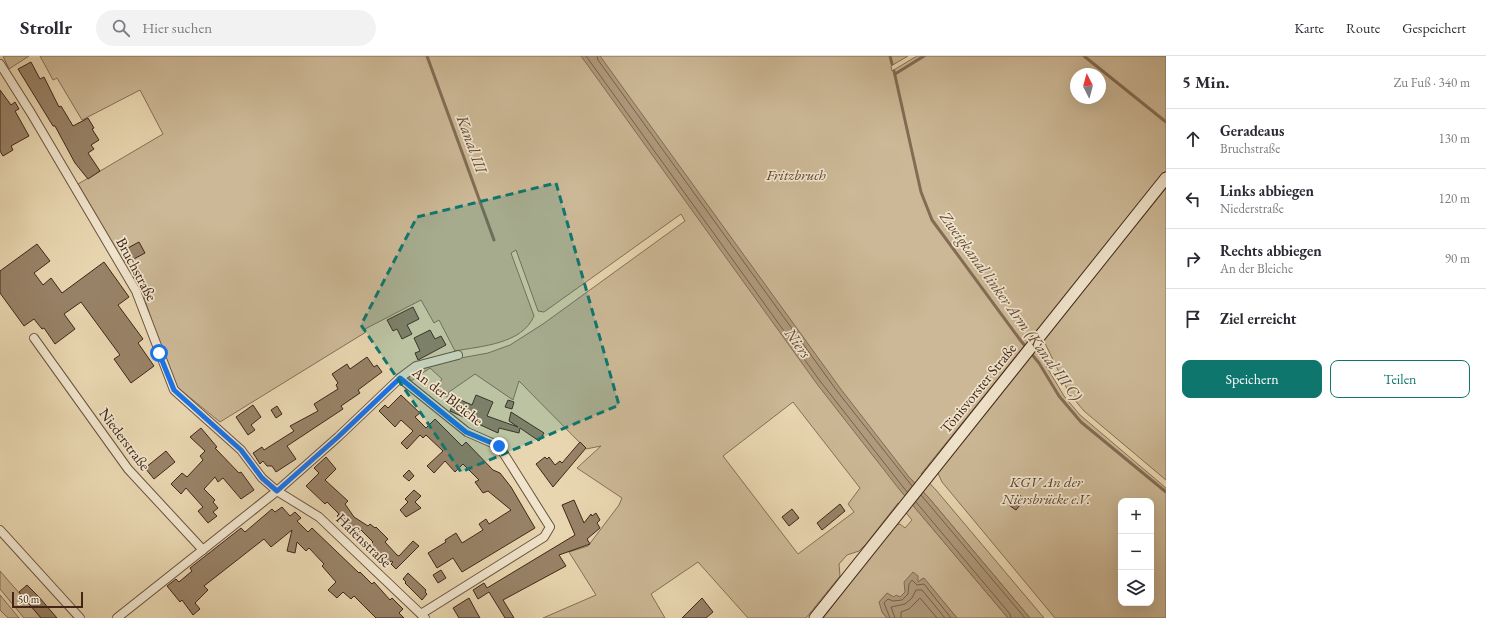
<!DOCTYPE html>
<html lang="de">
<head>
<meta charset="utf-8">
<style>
	body { margin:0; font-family:"EB Garamond",serif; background:#f2f2f3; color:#2b2b33 }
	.controls { position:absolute; right:12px; bottom:12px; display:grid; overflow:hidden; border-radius:8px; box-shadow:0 4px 16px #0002 }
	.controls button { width:36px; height:36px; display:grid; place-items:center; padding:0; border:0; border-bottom:1px solid #e1e1e2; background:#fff; color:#2b2b33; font:20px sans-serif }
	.compass { position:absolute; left:1070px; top:12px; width:36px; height:36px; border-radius:50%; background:#fff; box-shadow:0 4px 16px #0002; rotate:354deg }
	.scale { position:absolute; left:12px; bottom:10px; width:71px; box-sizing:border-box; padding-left:4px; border:2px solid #412618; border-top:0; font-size:11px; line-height:14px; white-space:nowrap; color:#412618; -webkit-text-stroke:3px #f0e4cc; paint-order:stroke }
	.stop { position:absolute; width:12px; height:12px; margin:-9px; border:3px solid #1a73e8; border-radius:50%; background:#fff }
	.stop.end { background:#1a73e8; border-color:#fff; box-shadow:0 1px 4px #0008 }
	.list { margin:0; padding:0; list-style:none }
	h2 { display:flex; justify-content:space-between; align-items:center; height:52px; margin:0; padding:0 16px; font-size:17px }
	h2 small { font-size:13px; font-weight:400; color:#7c7c81 }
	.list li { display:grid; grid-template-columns:26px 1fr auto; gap:12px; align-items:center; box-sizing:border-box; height:60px; padding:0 16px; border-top:1px solid #e1e1e2 }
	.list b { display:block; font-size:15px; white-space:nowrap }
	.list p { margin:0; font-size:13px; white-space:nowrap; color:#7c7c81 }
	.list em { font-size:13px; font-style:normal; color:#7c7c81 }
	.actions { display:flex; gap:8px; padding:12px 16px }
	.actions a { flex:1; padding:9px 0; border:1px solid #0f766e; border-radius:8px; text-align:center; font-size:14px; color:#0f766e }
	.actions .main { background:#0f766e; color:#fff }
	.icon { flex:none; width:22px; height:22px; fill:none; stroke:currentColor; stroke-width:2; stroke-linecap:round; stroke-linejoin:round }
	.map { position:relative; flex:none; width:1166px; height:562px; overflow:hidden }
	header { display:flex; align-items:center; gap:24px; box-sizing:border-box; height:56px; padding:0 20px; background:#fff; border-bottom:1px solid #e1e1e2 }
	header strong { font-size:19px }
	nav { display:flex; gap:22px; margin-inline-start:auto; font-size:14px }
	.search { width:280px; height:36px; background:#f2f2f3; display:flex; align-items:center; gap:10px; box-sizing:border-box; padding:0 14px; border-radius:22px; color:#7c7c81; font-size:15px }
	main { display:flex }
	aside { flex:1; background:#fff }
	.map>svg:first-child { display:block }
	.green { fill:#ccb896; stroke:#866f57; fill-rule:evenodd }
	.water { fill:#af9a7c; stroke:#836c54 }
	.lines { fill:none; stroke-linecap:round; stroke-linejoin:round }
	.shore { stroke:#78604a; stroke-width:1 }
	.stream { stroke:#836c54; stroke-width:3 }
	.building { fill:#988267; stroke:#412618 }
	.minor-casing { stroke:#6b523e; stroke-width:10 }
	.secondary-casing { stroke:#412618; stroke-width:13 }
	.minor { stroke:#f0e4cc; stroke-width:8 }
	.secondary { stroke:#f0e4cc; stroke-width:11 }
	.route { stroke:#1a73e8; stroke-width:5 }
	.marked { fill:#0f766e; fill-opacity:0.2; stroke:#0f766e; stroke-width:3; stroke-dasharray:8 5; stroke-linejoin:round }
	.labels { text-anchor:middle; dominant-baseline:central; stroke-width:3.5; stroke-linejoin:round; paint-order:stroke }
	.park-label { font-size:15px; font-style:italic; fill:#5d4331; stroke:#f0e4cc }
	.street-label { font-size:15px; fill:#412618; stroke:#f0e4cc }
	.water-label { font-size:16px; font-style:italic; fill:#624936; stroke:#f0e4cc }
</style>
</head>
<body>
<header>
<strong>Strollr</strong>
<div class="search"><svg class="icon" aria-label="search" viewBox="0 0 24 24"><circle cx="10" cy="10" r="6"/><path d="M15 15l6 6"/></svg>Hier suchen</div>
<nav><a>Karte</a><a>Route</a><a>Gespeichert</a></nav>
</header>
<main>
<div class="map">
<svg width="1166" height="562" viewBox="0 0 1166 562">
	<rect width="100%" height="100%" fill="#e8d6b0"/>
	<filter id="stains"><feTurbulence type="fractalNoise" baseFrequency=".005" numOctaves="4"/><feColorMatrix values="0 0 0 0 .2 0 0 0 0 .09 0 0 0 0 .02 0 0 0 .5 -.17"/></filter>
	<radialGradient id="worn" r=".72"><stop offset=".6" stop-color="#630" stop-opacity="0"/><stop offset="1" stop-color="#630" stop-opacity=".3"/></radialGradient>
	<g class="green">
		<path d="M3,0H29L9,13Z"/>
		<path d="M40,0H908L891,10L892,15L917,0H1166V116L1027,287L1033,294L1038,289L1043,300L1042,303L1064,340L1080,359L1166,432V562H1055L942,426L937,415L1027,301L1021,294L921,418L936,434L1044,562H1030L929,442L911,423L901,435L1008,562H957L923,522L882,556L887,562H823L895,469L900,468L905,472L912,464L898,447L866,488L859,495L847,499L839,508L840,520L806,562H748L698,506L651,538L665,562H543L596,539L569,496L588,490L619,449L622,442L577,412L601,390L586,393L519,325L513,344L475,318L449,336L447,341L436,332L442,323L430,312L411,325L409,321L411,316L428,308L488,297L510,289L543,268L685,165L681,158L544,256L538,255L516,194L511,197L534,260C522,288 482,290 455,295L439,264L434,267L421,244L365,273L363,271L366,276L220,366L177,331L162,295L144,241L78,128L163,78L140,34L82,64L57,22L53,24ZM1076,18H1100V42H1076ZM793,346L860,432L848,448L854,456L798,498L723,400ZM1121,445H1151V547H1121Z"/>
		<path d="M1166,132V424L1084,355L1069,337L1043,283Z"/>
		<path d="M0,515L41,562H24L0,533Z"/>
		<path d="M0,539L19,562H8L0,554Z"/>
	</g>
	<g class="water">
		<path d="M581,0H600L840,332L909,421L929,442L1030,562H1008L899,433L817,328Z"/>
		<path d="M913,516L918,520V526L924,522L957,562H887L882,556L879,546L887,537L894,541L896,539L900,541L905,536L904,526Z"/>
	</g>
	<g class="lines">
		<g class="shore">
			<path d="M586,0L820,325L907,436"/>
			<path d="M597,0L598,4L837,335L912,430"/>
			<path d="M921,439L1025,562"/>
			<path d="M916,446L1010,558L1011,562"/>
			<path d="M890,562L884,547L888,543L893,545L902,544L908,538L909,528L912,524L917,529L924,528L951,562"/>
			<path d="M895,562L891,551L905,548L912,542L916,534H922L945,562"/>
			<path d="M901,562V556L909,553L920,542L937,562"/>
		</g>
		<g class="stream">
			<path d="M427,0L494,184"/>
			<path d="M890,0L892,8"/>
			<path d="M1084,0L1166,66"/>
			<path d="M894,15L921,136L932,164L1021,285L1039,307L1059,340L1081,366L1166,436"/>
			<path d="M895,18L924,0"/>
		</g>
	</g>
	<g class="building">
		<path d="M31,6L40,23L44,21L59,51L61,50L73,70L88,62L94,72L92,73L99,84L91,89L94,93L88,97L100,115L88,123L75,107L55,70H53L18,13Z"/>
		<path d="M0,34L11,49L15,46L19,53L15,55L29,80L11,90L13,94L3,100L0,95Z"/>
		<path d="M139,186L145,197L132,204L126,193Z"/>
		<path d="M37,188L50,205L34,217L43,229L51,222L62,237L104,206L129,241L118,249L143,283L138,287L154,310L131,327L114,303L120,299L81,246L64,258L75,273L55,288L44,272L42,273L34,263L24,270L0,237V215Z"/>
		<path d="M413,251L419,263L407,269L412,278L402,283L397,273L393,275L387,264Z"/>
		<path d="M430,274L435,283L441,280L446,289L418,304L415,297L420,295L414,282Z"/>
		<path d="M367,301L374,311L377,309L382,316L358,334L360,337L341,350L343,353L287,390L296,403L276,416L272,410H267L263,405L260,408L253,397L262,391L264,394L294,375L290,370L318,355L314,348L338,333L336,329L338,327L332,318L347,308L350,313Z"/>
		<path d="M401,339L420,357L415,361L426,372L435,363L462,390L466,386L493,414L500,417L511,431L535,472L462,516L453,502L437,512L428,497L446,486L445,484L456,477L462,487L483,474L479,468L486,463L489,468L511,454L488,435L483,437L475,426L479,424L463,408L455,416L445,405L434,417L427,410L443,395L426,379L423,382L420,379L407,393L401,387L413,375L401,364L395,371L379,355L385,349L388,352Z"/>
		<path d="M476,339L493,346L487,360L518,371L509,365L511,356L544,377L539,385L520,372L519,377L499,372L498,377L450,355L456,342L472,349Z"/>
		<path d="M508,344L514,346L512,353L505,351Z"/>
		<path d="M253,349L261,361L251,369L255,374L248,379L236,361Z"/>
		<path d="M277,350L282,358L276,362L271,354Z"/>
		<path d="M201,372L217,391L215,392L239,417L241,416L254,434L241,443L223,422L218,426L215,421L204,433L215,444L213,446L218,452L213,456L217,460L208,467L198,455L203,451L186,432L181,438L171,428L182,417L187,421L203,404L200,400L205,395L190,381Z"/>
		<path d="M580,386L586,392L553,431L536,408L545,401L547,403L549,401L555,409L560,405L562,407Z"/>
		<path d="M166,395L175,406L154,423L145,412Z"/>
		<path d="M326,401L336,413L325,424L348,445L345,448L354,461L368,470L370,468L375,472L376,471L388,483L385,486L397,499L399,500L413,485L419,490L396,513L391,508L393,506L391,505L387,509L368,491L373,486L361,474L356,479L337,460L339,458L327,446L325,448L306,430L319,417L314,412Z"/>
		<path d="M409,414L414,420L409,425L403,420Z"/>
		<path d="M414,434L421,440L415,446L421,452L406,461L400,454L408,446L405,443Z"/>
		<path d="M1018,438L1025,443L1016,454L1009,449Z"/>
		<path d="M574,444L584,467L591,458L592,460L596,457L600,464L597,467L600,472L587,483L590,488L559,499L566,510L503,544L514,562H505L489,536L478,543L473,534L484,527L487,532L575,479L562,449Z"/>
		<path d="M840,448L845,455L822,474L817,467Z"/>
		<path d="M282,451L290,460L295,456L301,462L297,465L308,476L312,472L359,517L360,516L372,528L374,526L390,544L392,542L403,553L399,557L404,562H376L354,540L351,543L343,536L337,542L328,534L336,526L322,510L324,508L309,492L306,495L297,486L295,497L287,495L292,474L271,491L264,483L204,530L208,534L195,547L200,553L193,559L182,544L180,546L167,530L176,523L179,526L192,515L190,512L241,472L245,476L272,453L275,456Z"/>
		<path d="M792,453L799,462L789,470L782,461Z"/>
		<path d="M441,514L446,522L438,527L433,519Z"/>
		<path d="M408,517L426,534L425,536L427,538L422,544L405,527L406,526L403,523Z"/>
		<path d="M27,529L39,541L57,562H41L19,536Z"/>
		<path d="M469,542L476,555L480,562H459L453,552Z"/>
		<path d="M702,542L713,556L706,562H682Z"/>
	</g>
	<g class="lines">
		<g class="minor-casing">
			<g id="minor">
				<path d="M0,8L31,57L136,235L174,334L241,394L262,422L277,435L319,461L425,562"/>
				<path d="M34,282L128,413L203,494"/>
				<path d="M400,322L467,376L499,390L550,471L544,481L421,558"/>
				<path d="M0,474L80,562"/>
				<path d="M117,562L277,435L338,381L400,322L416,310L458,299"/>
			</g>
		</g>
		<g class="secondary-casing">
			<path id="secondary" d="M815,562L1166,122"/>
		</g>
		<use href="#minor" class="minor"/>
		<use href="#secondary" class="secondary"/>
	</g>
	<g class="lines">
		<path class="route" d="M159,297L174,334L241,394L262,422L277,435L338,381L400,322L466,376L499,390"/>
	</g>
	<path class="marked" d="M556,127L619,349L461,416L361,269L417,161Z"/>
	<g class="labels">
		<g class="park-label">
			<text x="796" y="118">Fritzbruch</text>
			<text x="1046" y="425">KGV An der<tspan x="1046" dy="17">Niersbrücke e.V.</tspan></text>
		</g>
		<g class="street-label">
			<text transform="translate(137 213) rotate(62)">Bruchstraße</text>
			<text transform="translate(978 332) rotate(-51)">Tönisvorster Straße</text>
			<text transform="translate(448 340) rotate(38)">An der Bleiche</text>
			<text transform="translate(125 383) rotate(53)">Niederstraße</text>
			<text transform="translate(364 484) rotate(44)">Hafenstraße</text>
		</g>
		<g class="water-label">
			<text transform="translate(472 88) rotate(70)">Kanal III</text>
			<text transform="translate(1011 250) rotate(54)">Zweigkanal linker Arm (Kanal III C)</text>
			<text transform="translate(798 287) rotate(54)">Niers</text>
		</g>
	</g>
	<rect width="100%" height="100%" filter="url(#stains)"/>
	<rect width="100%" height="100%" fill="url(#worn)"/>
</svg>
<div class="controls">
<button>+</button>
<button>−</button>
<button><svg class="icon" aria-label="layers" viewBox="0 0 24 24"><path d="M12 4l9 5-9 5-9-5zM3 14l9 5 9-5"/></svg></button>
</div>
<svg class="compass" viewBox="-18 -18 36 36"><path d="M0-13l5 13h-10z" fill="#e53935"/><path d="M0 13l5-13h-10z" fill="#7c7c81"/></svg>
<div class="scale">50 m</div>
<div class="stop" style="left:159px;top:297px"></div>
<div class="stop end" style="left:499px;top:390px"></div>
</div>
<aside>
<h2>5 Min.<small>Zu Fuß · 340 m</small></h2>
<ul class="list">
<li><svg class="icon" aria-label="ahead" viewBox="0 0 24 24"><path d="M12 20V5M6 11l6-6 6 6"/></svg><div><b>Geradeaus</b><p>Bruchstraße</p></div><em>130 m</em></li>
<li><svg class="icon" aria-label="left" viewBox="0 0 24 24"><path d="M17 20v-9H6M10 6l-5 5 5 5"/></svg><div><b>Links abbiegen</b><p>Niederstraße</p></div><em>120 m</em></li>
<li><svg class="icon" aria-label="right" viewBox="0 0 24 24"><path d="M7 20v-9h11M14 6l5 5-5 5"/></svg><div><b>Rechts abbiegen</b><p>An der Bleiche</p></div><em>90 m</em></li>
<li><svg class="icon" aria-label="arrive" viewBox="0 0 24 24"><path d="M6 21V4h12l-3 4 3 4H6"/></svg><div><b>Ziel erreicht</b></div></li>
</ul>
<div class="actions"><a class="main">Speichern</a><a>Teilen</a></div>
</aside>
</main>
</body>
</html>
